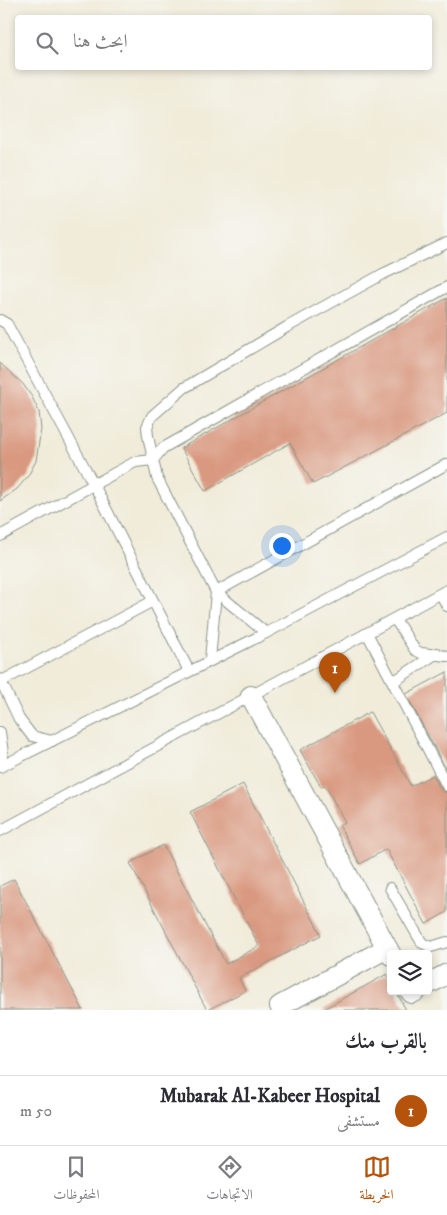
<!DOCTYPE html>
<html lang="ar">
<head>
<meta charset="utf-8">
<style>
	body { margin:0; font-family:"IM FELL DW Pica",Amiri,serif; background:#f2f2f3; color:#2b2b33; direction:rtl }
	.controls { position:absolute; right:15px; bottom:15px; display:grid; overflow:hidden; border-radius:5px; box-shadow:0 2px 8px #0003 }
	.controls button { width:45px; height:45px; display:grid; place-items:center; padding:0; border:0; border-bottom:1px solid #e1e1e2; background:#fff; color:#2b2b33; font:25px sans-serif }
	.you { position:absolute; left:281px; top:545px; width:18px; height:18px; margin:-12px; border:4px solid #fff; border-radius:50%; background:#1a73e8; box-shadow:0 0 0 8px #1a73e833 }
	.badge { display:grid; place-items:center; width:32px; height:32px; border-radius:50%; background:#b45309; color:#fff; font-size:16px; font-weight:700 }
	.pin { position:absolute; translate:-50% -41px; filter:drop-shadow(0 1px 2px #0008) }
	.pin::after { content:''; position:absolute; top:26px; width:18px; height:15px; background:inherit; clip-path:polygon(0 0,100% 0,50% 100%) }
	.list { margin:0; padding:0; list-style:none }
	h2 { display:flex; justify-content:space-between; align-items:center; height:65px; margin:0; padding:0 20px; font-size:21px }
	h2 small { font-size:16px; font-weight:400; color:#7c7c81 }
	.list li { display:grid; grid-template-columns:32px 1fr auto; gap:15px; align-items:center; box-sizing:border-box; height:70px; padding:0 20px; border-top:1px solid #e1e1e2 }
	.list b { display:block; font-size:19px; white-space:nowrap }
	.list p { margin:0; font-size:16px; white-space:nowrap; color:#7c7c81 }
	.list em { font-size:16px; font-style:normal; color:#7c7c81 }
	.icon { flex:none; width:28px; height:28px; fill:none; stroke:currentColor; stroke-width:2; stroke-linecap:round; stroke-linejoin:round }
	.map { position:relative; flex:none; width:447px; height:1010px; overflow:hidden; direction:ltr }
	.search { position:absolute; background:#fff; box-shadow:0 2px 8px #0003; left:15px; right:15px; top:15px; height:55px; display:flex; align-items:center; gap:12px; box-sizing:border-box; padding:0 18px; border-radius:5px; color:#7c7c81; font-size:19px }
	.sheet { height:135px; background:#fff }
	nav { display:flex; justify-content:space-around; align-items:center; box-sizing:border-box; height:70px; border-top:1px solid #e1e1e2; background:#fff; font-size:14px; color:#7c7c81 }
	nav a { display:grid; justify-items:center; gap:2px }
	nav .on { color:#b45309 }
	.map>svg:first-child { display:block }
	.building { fill:#d99980 }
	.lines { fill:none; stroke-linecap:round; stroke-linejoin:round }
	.lane-casing { stroke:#889487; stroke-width:12 }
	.street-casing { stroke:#889487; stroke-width:22 }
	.lane { stroke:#fff; stroke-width:10 }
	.street { stroke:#fff; stroke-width:20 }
</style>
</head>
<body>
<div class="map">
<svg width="447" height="1010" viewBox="0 0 447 1010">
	<rect width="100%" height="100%" fill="#f6f6f2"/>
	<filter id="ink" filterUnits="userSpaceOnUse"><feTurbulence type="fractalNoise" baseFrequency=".02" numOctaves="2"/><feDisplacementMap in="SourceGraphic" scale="10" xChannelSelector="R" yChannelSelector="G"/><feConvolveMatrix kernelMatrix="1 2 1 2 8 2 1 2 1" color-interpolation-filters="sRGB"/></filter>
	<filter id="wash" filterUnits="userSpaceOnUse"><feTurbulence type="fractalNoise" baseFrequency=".0096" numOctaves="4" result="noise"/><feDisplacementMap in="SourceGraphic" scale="20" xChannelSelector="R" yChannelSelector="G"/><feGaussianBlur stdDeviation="1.12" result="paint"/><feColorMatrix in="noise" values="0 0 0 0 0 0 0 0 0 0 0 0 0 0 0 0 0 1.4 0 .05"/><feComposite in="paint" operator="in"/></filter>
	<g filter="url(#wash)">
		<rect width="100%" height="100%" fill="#f1ecda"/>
		<g id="blocks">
			<g class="building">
				<path d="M447,298V413L313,484L290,443L205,491L181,448Z"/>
				<path d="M0,363L23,384L32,397L39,412L41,429L36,461L28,476L17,489L0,501Z"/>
				<path d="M447,672V771L406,694Z"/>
				<path d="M370,712L411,786L433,775L441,790L447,793V912L426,924L386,849L360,864L339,825L345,822L325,785L321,787L300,750Z"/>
				<path d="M243,784L321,935L239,978L245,991L207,1010L130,863L163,845L226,964L259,946L190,812Z"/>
				<path d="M14,879L83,1010H0V886Z"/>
				<path d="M387,974L391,981V991H396L406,1010H322Z"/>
			</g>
		</g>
	</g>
	<g filter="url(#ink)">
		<use href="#blocks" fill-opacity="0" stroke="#889487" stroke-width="1"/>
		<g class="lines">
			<g class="lane-casing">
				<g id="lane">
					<path d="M0,320L7,324L94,485L189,671"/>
					<path d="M0,536L135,462L153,460L163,448L447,287"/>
					<path d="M216,592L447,464"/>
					<path d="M441,594L447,606"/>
					<path d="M395,619L415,650L421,653L447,656"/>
					<path d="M266,633L216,592L157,478L148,436L147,427L152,416L184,388L287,327L383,274L447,243"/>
					<path d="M367,633L447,786"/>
					<path d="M210,660L216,592"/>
					<path d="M0,679L19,719L32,736L52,741"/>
					<path d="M0,682L153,601"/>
					<path d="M393,682L437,653"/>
					<path d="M0,732L3,753L0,762"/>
					<path d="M0,767L266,633L447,537"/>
					<path d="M0,831L447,590"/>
					<path d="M390,888L422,943L431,947L447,942"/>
				</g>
			</g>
			<g class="street-casing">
				<g id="street">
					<path d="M251,696L387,948"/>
					<path d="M428,984L447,974"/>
					<path d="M410,991L412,993L416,991"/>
					<path d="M282,1010L280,1006L387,948L391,955"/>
				</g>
			</g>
			<use href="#lane" class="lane"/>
			<use href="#street" class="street"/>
		</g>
	</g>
</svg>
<div class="controls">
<button><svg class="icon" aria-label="layers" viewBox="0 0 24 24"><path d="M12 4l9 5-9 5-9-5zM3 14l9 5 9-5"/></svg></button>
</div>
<div class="you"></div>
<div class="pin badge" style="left:335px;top:693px">1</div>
<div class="search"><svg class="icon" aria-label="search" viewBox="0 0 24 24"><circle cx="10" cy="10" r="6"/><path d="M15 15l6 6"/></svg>ابحث هنا</div>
</div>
<section class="sheet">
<h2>بالقرب منك<small></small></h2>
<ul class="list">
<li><span class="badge">1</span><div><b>Mubarak Al-Kabeer Hospital</b><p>مستشفى</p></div><em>50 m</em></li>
</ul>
</section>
<nav>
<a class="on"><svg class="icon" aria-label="map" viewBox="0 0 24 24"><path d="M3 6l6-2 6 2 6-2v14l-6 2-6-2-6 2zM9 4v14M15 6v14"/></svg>الخريطة</a>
<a><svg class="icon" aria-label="directions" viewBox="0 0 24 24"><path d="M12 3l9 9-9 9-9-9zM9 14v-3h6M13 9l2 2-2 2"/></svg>الاتجاهات</a>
<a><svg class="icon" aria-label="saved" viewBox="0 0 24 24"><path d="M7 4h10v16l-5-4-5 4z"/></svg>المحفوظات</a>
</nav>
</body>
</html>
